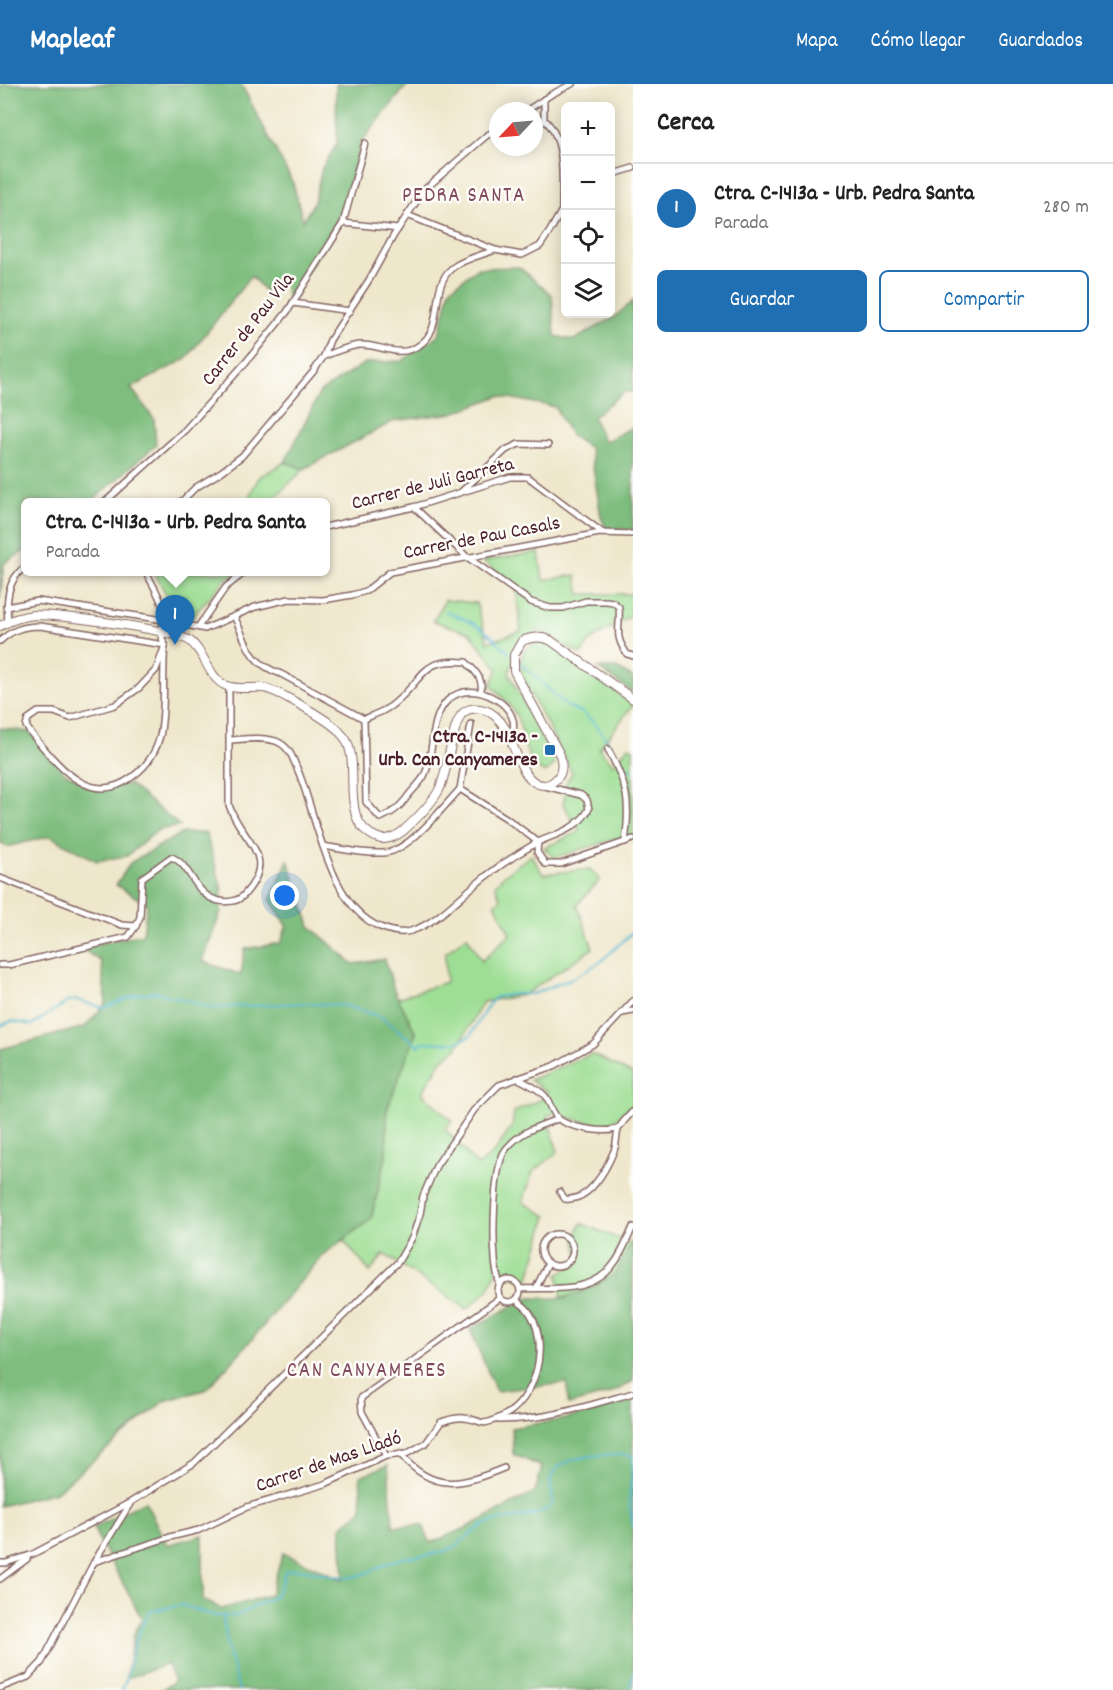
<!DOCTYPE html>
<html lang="es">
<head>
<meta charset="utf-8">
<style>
	body { margin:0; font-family:Dekko,sans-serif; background:#f6f6f6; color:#222 }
	.controls { position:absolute; right:18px; top:18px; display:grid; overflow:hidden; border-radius:9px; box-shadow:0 3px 15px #0003 }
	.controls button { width:54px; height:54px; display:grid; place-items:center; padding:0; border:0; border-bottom:2px solid #e0e0e0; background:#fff; color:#222; font:30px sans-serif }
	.compass { position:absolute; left:489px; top:18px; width:54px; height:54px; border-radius:50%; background:#fff; box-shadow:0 3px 15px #0003; rotate:244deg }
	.you { position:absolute; left:285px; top:812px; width:21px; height:21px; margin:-15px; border:4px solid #fff; border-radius:50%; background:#1a73e8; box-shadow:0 0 0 9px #1a73e833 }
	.badge { display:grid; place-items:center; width:39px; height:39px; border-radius:50%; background:#1f6fb2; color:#fff; font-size:20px; font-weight:700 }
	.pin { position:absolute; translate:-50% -50px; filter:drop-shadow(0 2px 3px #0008) }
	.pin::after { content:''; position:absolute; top:32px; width:21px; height:18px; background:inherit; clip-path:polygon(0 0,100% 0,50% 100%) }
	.popup { position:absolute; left:21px; top:414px; width:309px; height:78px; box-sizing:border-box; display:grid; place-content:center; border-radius:9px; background:#fff; filter:drop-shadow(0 2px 4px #0005); font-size:20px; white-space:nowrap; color:#767676 }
	.popup b { font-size:22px; color:#222 }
	.popup::after { content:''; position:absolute; left:50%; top:100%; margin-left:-12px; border:12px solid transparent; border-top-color:#fff }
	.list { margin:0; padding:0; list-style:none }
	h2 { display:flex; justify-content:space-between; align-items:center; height:78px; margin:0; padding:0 24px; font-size:26px }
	h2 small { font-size:20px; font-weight:400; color:#767676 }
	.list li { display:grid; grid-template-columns:39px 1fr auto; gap:18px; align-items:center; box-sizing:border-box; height:90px; padding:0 24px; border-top:2px solid #e0e0e0 }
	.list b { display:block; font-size:22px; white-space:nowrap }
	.list p { margin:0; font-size:20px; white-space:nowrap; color:#767676 }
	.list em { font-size:20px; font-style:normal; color:#767676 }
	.actions { display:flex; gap:12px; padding:18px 24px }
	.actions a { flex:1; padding:14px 0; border:2px solid #1f6fb2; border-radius:9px; text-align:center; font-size:21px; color:#1f6fb2 }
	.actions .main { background:#1f6fb2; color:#fff }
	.icon { flex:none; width:33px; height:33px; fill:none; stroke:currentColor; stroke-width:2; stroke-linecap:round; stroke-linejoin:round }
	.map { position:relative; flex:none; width:633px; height:1606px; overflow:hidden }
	header { display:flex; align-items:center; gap:36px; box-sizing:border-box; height:84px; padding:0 30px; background:#1f6fb2; color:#fff }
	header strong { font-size:28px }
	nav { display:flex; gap:33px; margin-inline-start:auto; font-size:21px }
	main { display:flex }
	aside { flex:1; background:#fff }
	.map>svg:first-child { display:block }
	.green { fill:#9ede94; stroke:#747e60; stroke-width:1.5 }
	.forest { fill:#7ebd7e; stroke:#646e54; stroke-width:1.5 }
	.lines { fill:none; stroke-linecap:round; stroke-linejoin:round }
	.stream { stroke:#53b7d2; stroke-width:2 }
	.minor-casing { stroke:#846563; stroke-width:8 }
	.secondary-casing { stroke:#846563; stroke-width:10 }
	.minor { stroke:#fff; stroke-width:5 }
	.secondary { stroke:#fff; stroke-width:8 }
	.poi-dot { fill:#1f6fb2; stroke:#fdfcf7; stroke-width:2 }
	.labels { text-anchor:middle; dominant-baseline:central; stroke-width:5; stroke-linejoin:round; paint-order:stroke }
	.street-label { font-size:20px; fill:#4a1f2b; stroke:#fdfcf7 }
	.poi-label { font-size:20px; font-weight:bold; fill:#4a1f2b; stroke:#fdfcf7; text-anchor:end }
	.neighbourhood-label { font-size:21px; letter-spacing:1.5px; fill:#814b5f; stroke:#fdfcf7 }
</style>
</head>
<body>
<header>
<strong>Mapleaf</strong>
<nav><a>Mapa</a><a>Cómo llegar</a><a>Guardados</a></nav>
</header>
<main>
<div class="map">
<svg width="633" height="1606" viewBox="0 0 633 1606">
	<rect width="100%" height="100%" fill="#fdfcf7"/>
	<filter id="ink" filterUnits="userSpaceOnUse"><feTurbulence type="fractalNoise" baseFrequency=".0167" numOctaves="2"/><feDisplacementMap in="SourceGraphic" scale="12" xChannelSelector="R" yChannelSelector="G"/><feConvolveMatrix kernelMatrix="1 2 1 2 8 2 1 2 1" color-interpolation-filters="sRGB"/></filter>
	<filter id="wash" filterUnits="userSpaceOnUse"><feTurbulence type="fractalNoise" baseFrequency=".008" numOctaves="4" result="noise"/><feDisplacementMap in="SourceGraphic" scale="24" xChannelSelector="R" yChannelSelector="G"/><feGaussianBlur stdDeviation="1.35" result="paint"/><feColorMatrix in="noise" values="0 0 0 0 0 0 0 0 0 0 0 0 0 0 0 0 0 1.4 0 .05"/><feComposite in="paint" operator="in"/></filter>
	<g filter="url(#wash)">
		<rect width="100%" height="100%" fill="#efe7cc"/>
		<g class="green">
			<path d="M285,378L304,385L272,416V418H246L259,393Z"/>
			<path d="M539,468L543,496L576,491L580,510H633V529L629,533L591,556L581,570L538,547L519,560L509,589L555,680L546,689C522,681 526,650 516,631C510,620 499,610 491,601L498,585L470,549L433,537L445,516L476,519L488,558L521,547L515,499L482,477Z"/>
			<path d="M154,488H237L226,495L192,533L176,528Z"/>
			<path d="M543,557L560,567L633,621L599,665L613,680L629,662L633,665V752L615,755L554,774L544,764L580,747L563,721L567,697L572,689L521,591C520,570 521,563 543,557Z"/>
			<path d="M531,771L543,790L590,785L600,796L577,821L593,864L524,911L483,918L457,964L441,977L422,1009L452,1037L445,1045L478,1082L495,1067L512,1043L514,1028L549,1012L546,1007L530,996L592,970L633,990V1020L607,1042L564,1033L560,1027L547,1032L558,1068L533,1088L523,1118L547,1132L527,1200L499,1183L488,1206L467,1225L384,1170L370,1188L343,1156L371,1135L386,1073L387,1025L416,949L398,914L446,898L445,869L467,852L482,877L510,850L495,819L501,816L495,801L503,792Z"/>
			<path d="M581,1139L631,1160L615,1190L590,1205L562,1214L558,1191L579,1176L575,1153Z"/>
		</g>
		<g class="forest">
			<path d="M3,0H241L293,99L303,137L314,118L322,84L337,60L336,0H408L362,57L338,139L289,216L283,198L267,209L251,192L186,275L131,304L154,335L156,361L91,418H25V467L4,479L0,515V5Z"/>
			<path d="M519,183L552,211L555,252L574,256L613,234L633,217V308H624L593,333L604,358L633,343V446L606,444L601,433L590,364L570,351L555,323L499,312L453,329L394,337L304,385L285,378L320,308L365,279L402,277L439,250L450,205L478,184Z"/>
			<path d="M598,584H617L633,594V609Z"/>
			<path d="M0,644L30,648L65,689L98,705L129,700L180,742L158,746L127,772L97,777L50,752L7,763L0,758Z"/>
			<path d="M182,749H206L222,805L221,828L202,877L241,891L245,865L281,859L287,841L270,816L288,776L310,842L353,880L385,875L394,906L416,949L387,1025L386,1073L371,1135L323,1171L253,1254L207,1305L164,1317L56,1408L0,1422V965L85,943L106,919L101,877L80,864L143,850L147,820L116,801L131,778Z"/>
			<path d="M633,1156V1297L612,1309L568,1321L567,1299L496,1307L470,1245L527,1214H565L590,1204L615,1190Z"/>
			<path d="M633,1317V1606H161L174,1598L168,1580L126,1594L134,1550L142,1535L93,1444L145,1417L167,1461L203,1451V1516L222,1525L270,1511L283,1469L344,1496L341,1443L362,1425L360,1392L388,1381L393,1442L423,1441L430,1459L466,1444L535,1408L542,1383L513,1370L512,1344L565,1335Z"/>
		</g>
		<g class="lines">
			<g class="stream">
				<path d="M446,528C475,538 487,546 509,569"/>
				<path d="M517,576L567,622L583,629L596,641L625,682L633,688"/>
				<path d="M0,942L12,937L32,941L69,917L76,916L104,924L139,910L157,908L211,924L303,919L346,922L381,933L419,962L422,958L446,959L460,957L470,952L489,920L496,913L514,910H533L575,893L599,879L633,848"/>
				<path d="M633,1375L629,1418L633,1442"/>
				<path d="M223,1533L228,1567L239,1606"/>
				<path d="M122,1606C128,1595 128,1584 131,1573C136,1556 141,1540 151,1527L181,1521L215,1532H236L275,1512L282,1498L285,1487C304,1481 331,1495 352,1493C369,1491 383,1480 399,1475C415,1471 433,1473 448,1466C462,1460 472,1446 486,1440C503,1433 522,1435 539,1429C566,1419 544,1406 552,1391C563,1370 612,1369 633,1372"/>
				<path d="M629,1606L633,1588"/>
			</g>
		</g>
	</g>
	<g filter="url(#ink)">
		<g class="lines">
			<g class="minor-casing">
				<g id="minor">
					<path d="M544,15V36"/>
					<path d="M526,27L552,10L572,0"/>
					<path d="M534,35L547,38C566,58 562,97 562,123"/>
					<path d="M610,91L633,84"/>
					<path d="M407,131L495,166L522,171L540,162L550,147L566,119"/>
					<path d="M343,139L398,145"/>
					<path d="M293,219L350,227"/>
					<path d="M324,272C335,268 348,262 360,261C381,260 398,275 418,262C446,246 428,204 452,184C463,175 482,171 495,166"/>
					<path d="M461,408L506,366L519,360L548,361"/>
					<path d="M105,418L185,346L246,278L287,228L343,139L365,59"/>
					<path d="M181,418L195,404L221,388L242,372L313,288L324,272L330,256L369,196L394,151L424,106L486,52L498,45"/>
					<path d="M414,423L467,473L531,518L550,524H563L586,517H606L613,518L619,523C621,545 613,550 627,570L633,572"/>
					<path d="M325,443L414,423L510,393H528L603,449"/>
					<path d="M146,488C152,500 162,515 164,528C166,541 157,548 165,561"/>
					<path d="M6,523L38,517L164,536L205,545L255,523L289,515L323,516L352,511L366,507L390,488L600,449L633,450"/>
					<path d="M234,532C248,561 248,578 281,590L364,635"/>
					<path d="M8,538C6,517 7,496 25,483"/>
					<path d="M198,543L226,503L245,488"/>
					<path d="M0,557C12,546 23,542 40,542L165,561"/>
					<path d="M165,561C162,589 166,624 160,652C156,668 146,683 132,693C89,726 56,678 30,648L26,642L28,635L38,628H54L70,634L115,621L139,604L156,586Z"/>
					<path d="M364,635L366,718L380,734C393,729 400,723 408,712C413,705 422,698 425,690C435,668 429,634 448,616C474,591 528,626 510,652"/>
					<path d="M364,635C376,630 388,626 397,617C426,592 421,574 466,578C475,587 483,594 481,607"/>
					<path d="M230,656C243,655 268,652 280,659C291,665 294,678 299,689C317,734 330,823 380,843C391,847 400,850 411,847C436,839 454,818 474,802C494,785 515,771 538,758L506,734L460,705L471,640"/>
					<path d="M608,665C627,701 631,717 625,758"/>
					<path d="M545,702L581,711L587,716L589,725C579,744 557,750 538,758L537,768L545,780H561L633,755"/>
					<path d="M323,762C342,765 363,770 383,769C408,769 443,723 460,705"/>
					<path d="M0,794L122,841L136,842L140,833L142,794L171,773C188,778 193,804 209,813C219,819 236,820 244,811C280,771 241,758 229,721V603"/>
					<path d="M0,881H9L128,853L136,842"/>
					<path d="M622,929L633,927"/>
					<path d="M517,994C526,999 538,1004 545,1012C551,1019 552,1031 560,1036C572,1044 606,1050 619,1044"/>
					<path d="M560,1108L565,1115C588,1118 605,1088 613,1069C617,1062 616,1053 618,1046C621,1039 628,1033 633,1027"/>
					<circle cx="557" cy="1166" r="16"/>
					<circle cx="509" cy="1207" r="11"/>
					<path d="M500,1202C498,1193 495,1184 495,1174C493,1152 493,1081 506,1065C520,1048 538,1042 558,1035"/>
					<path d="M536,1204L548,1179"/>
					<path d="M520,1205C552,1203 591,1211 613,1181C622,1170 627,1156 633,1143"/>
					<path d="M498,1336C546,1336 587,1322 633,1309"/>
					<path d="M400,1370C434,1410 462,1401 504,1384"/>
					<path d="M386,1372L362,1328L361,1314L500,1214"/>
					<path d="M94,1478L170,1453L199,1446L247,1423L325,1400L386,1372L406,1370L426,1359L441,1338C448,1336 456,1333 464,1334C482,1335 478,1344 499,1334C537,1319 552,1257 527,1225C524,1222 520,1219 516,1216"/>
					<path d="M0,1479H6L33,1470L131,1418L194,1379L398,1178L412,1154L420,1130L423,1112L436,1082L474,1026L499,1001L554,982L593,960L633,917"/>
					<path d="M0,1495L27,1475"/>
					<path d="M0,1604L28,1593L42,1578L94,1478L130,1420"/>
				</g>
			</g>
			<g class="secondary-casing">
				<path id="secondary" d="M0,542C11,536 22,532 34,531C59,531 173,545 190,557C206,569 208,595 227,602C239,606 251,603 263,604C276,605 328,636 338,646C340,649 345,653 346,656C362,685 337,738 378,754C386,757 397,752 403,747C414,737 432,719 439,706C448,689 452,638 463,629C470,623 478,624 485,626C494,629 500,636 505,644C515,659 521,701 544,701C550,701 555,697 559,692C563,685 562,678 560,671L514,587V571L522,557C531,553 540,552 550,556L633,615"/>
			</g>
			<use href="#minor" class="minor"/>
			<use href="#secondary" class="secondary"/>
		</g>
	</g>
	<rect class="poi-dot" x="544" y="660" width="12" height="12" rx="3"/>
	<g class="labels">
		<g class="street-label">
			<text transform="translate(249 246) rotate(-52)">Carrer de Pau Vila</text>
			<text transform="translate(433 401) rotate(-14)">Carrer de Juli Garreta</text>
			<text transform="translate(482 455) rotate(-11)">Carrer de Pau Casals</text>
			<text transform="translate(329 1379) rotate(-19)">Carrer de Mas Lladó</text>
		</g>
		<g class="poi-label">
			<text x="538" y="654">Ctra. C-1413a -<tspan x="538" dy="23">Urb. Can Canyameres</tspan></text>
		</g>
		<g class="neighbourhood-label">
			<text x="464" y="113">PEDRA SANTA</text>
			<text x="367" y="1288">CAN CANYAMERES</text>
		</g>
	</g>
</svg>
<div class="controls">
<button>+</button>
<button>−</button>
<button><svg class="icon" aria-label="locate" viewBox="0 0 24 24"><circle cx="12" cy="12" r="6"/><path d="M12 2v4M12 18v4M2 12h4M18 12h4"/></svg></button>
<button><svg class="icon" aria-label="layers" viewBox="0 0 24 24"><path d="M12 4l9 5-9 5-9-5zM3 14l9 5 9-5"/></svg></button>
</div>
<svg class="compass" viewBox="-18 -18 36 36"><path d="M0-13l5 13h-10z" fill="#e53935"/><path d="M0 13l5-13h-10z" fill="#767676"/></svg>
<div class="you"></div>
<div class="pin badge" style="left:175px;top:561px">1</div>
<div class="popup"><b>Ctra. C-1413a - Urb. Pedra Santa</b>Parada</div>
</div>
<aside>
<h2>Cerca<small></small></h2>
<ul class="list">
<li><span class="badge">1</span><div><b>Ctra. C-1413a - Urb. Pedra Santa</b><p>Parada</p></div><em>280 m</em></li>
</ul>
<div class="actions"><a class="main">Guardar</a><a>Compartir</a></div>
</aside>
</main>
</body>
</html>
